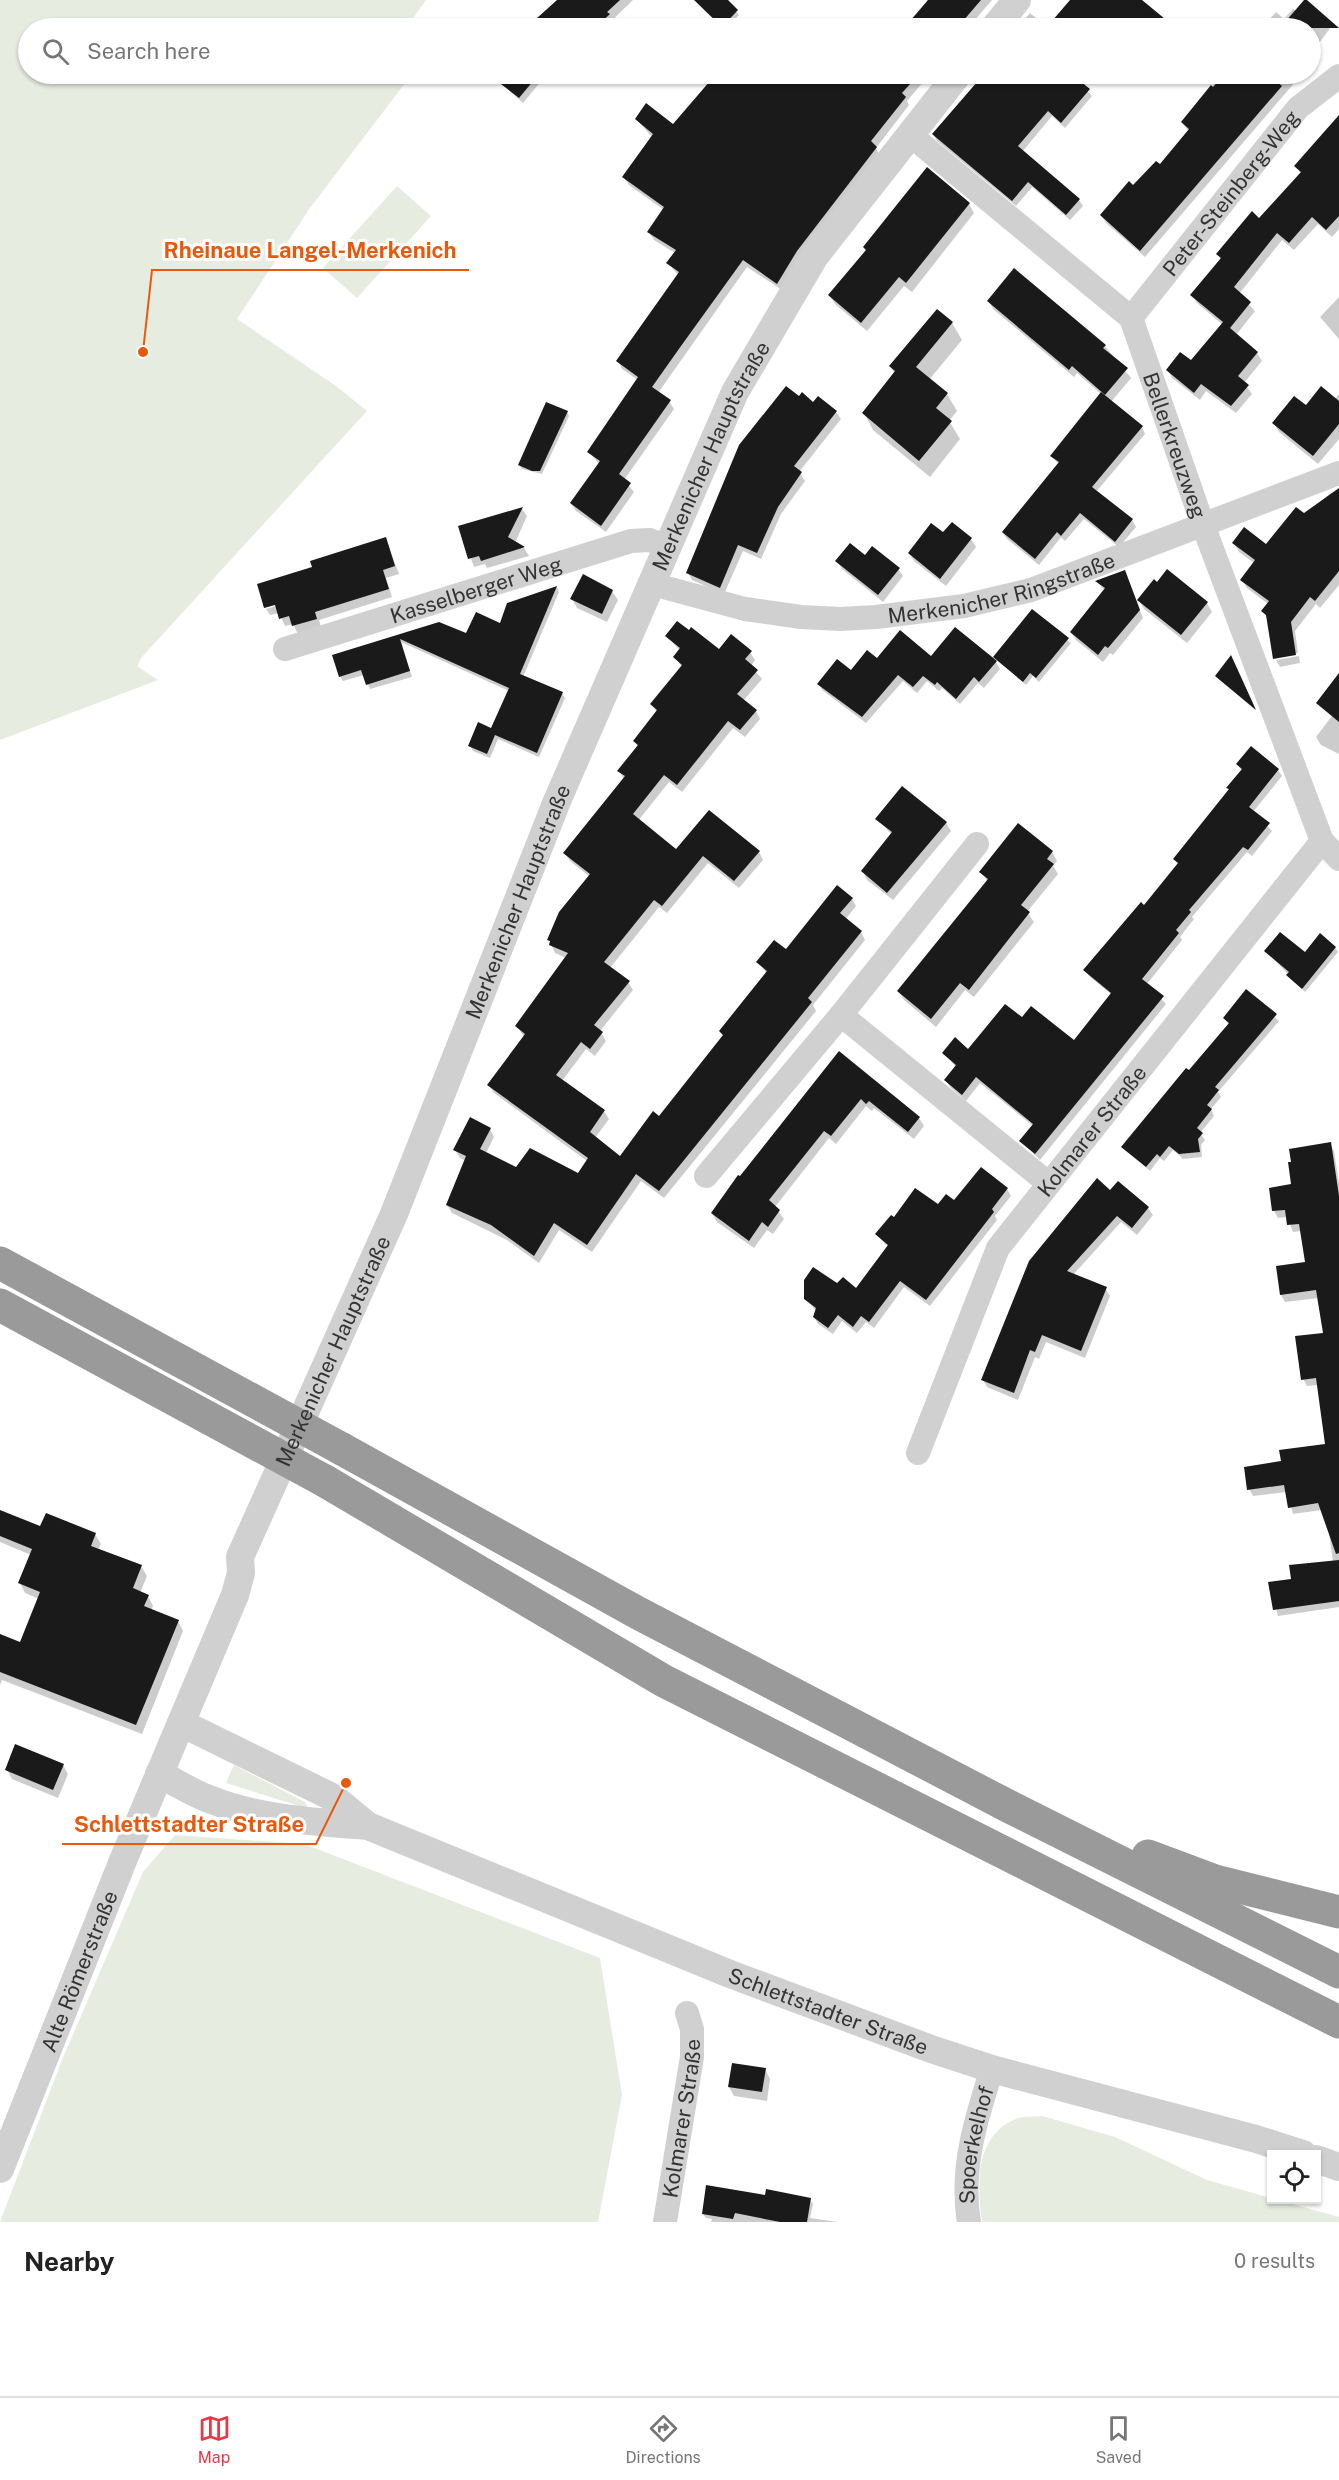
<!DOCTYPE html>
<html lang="en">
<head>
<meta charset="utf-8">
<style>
	body { margin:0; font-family:"Public Sans",sans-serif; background:#f6f6f6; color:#222 }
	.controls { position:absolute; right:18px; bottom:18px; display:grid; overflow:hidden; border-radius:0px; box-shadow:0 2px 4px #0004 }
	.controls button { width:54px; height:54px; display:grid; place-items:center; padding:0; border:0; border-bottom:2px solid #e0e0e0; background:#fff; color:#222; font:30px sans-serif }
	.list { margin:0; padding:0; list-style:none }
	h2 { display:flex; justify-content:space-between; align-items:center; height:78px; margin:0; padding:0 24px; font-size:26px }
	h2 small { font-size:20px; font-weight:400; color:#767676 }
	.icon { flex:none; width:33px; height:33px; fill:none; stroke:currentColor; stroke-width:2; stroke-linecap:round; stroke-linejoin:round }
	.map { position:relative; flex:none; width:1339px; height:2222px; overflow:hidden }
	.search { position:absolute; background:#fff; box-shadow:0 2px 4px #0004; left:18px; right:18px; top:18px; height:66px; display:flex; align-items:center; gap:15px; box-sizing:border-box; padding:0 21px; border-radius:33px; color:#767676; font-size:22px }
	.sheet { height:174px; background:#fff }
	nav { display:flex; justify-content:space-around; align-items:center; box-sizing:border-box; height:84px; border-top:2px solid #e0e0e0; background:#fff; font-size:16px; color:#767676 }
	nav a { display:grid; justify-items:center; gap:3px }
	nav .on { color:#e63946 }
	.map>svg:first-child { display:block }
	.green { fill:#e6ecdf }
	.shadow { fill:#0003 }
	.building { fill:#1a1a1a }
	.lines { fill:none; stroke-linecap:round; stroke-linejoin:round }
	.minor { stroke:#d0d0d0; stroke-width:24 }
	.tertiary { stroke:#d0d0d0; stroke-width:28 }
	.motorway { stroke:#9a9a9a; stroke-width:33 }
	.motorway-bridge { stroke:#9a9a9a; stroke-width:33 }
	.labels { text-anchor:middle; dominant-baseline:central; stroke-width:6; stroke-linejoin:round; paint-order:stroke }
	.street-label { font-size:21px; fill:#333; stroke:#fff }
	.leader { fill:none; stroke:#e8590c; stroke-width:2 }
	.callout-dot { fill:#e8590c; stroke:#fff; stroke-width:2 }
	.callout-label { font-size:22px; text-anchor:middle; font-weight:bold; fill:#e8590c; stroke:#fff; stroke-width:6; stroke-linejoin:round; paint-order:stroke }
</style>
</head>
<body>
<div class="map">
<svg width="1339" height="2222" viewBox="0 0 1339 2222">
	<rect width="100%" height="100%" fill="#fff"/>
	<g class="green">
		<path d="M0,0H426L406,28H28V74H412L310,208L237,319L336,386L367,411L141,658L137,666L158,680L0,740Z"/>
		<path d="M397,186L431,216L357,298L323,268Z"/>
		<path d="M234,1765L305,1802L307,1807H302L226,1783Z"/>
		<path d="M175,1835L304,1844L600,1958L622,2095L598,2222H0L62,2060L143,1872Z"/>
		<path d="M1042,2116L1115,2137L1207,2180L1339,2217V2222H982C977,2184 974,2135 1018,2118C1025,2116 1035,2117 1042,2116Z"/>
	</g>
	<g class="shadow">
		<path d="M559,0H633L604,28H528L538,16L540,18Z"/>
		<path d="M708,0H726L739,15L726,28H723L704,10Z"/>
		<path d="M927,0H992L968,28H906L929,2Z"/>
		<path d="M1071,0H1122L1167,26L1165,28H1048Z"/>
		<path d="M1293,9L1331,27L1319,43L1320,53L1310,64V28H1262L1276,12L1284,19Z"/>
		<path d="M1030,13L1048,28H1017Z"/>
		<path d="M491,74H547L523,103Z"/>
		<path d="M719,74H840L855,90L868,74H930L907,101L909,105L876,148L880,156L782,290L747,267L658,393L669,401L674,409L624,480L634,492L606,532L576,511L571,504L599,464L589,452L638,380L622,369L618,361L679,276L668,263L675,253L654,240L649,232L664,210L629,185L624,177L652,137L636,119L673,126Z"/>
		<path d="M986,74H1094L1083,86L1092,96L1065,128L1052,116L1022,152L1079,200L1083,206L1070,220L1032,187L1016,206L937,141L933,134Z"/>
		<path d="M1223,74H1302L1145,257L1106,223L1101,215L1160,166L1189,132L1182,122Z"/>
		<path d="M1339,117V229L1332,237L1318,224L1294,250L1282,240L1239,294L1255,311L1236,335L1257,353L1262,361L1244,383L1252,394L1236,413L1206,391L1200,400L1172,378L1168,370L1191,362L1223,325L1197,303L1192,295L1221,260L1218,254L1259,220L1301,174L1296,166Z"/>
		<path d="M969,204L974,213L912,292L904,286L867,331L835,304L829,295L867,251Z"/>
		<path d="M1339,297V339L1320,317Z"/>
		<path d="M989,301L1105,346L1131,378L1111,402L1142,427L1145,434L1096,492L1132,520L1136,527L1119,547L1084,519L1065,541L1061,537L1039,565L1007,539L1003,533L1059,465L1052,456L1101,394L1077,373L1074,377L993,309Z"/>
		<path d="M937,311L952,323L962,340L929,380L947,394L957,411L949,421L960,439L930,477L873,430L864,413L895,374L890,366Z"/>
		<path d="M1339,394V439L1318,464L1279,432L1274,423L1306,408L1335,399Z"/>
		<path d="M799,398L813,404L818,398L836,412L841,419L799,472L805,481L781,514L761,559L743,551L724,594L692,580L688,573Z"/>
		<path d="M567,412L569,416L542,474L522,469L519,465Z"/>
		<path d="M1331,493L1339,500V585L1320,608L1316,604L1295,631L1298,653L1276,657V660L1268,619L1263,611L1268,604L1247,588L1242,580L1254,563L1239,552L1234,543L1267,546Z"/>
		<path d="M522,509L527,516L515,543L524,548L529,556L487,568L485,564L474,567L460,527Z"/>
		<path d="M952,524L971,539L976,547L946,586L914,561L909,553L943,534Z"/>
		<path d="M386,539L399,574L386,578L392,597L319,620L321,627L298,634L293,624L285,626L279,613L270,615L266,609L283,604L314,568Z"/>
		<path d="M865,557L898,569L903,576L883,602L842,569L837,561Z"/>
		<path d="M1124,571L1143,618L1113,655L1110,653L1103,662L1076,640L1071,632L1105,591L1097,582Z"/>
		<path d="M557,587L559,592L523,677L562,693L565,698L539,757L498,739L490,758L473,751L470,746L492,730L509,691L401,642L412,677L370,689L364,675L343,681L340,676L334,656L439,624L467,635L500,625L509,604Z"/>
		<path d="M612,591L618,600L607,622L577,608L572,599Z"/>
		<path d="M1139,600L1207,603L1212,612L1187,643L1144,609Z"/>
		<path d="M1033,611L1071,643L1039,682L1033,676L1026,685L995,657Z"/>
		<path d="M667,636L719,651L750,652L755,660L751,666L762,679L743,701L756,711L760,719L745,737L733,728L682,792L669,782L638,821L676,851L759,852L763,860L739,888L708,863L667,913L659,907L610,968L628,982L633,990L600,1031L606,1041L595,1056L586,1049L562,1081L604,1111L609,1119L595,1138L620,1158L660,1118L724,1036L767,974L758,962L786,951L852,899L856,906L845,920L861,932L865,940L813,1005L816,1011L664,1198L641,1181L592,1252L559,1230L539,1263L507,1240L452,1213L447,1205L466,1161L460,1158L455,1150L490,1129L494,1137L486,1153L517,1169L579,1175L587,1161L494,1093L489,1085L524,1037L517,1026L566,958L555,953L549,940L590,877L570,861L565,853L624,779L619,771L638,747L635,741L657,713L652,704L682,667L675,657L680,651Z"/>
		<path d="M1299,656L1300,663L1280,667L1276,660Z"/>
		<path d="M932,658L996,662L1000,669L984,688L978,683L960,704L942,688L939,691L927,681L917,693L903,681L866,723L822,690L819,684L878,660Z"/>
		<path d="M1233,661L1255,710L1216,676Z"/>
		<path d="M1338,708L1339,709V754L1321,745L1316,737Z"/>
		<path d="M1237,764L1278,770L1282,776L1253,812L1272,831L1252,856L1247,852L1192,917L1194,919L1180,937L1182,940L1147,984L1166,1004L1040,1160L1021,1141L1033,1126L980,1083L966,1101L950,1087L946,1080L956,1067L944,1053L968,1051L1022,1020L1074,1042L1112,995L1089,976L1085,970L1145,907L1179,865L1175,859L1230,790L1228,788L1242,771Z"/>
		<path d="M877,819L946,823L951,831L893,900L867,880L863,871L892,835Z"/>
		<path d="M1018,825L1052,852L1057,861L1053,866L1058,874L1027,912L1034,922L974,997L965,990L936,1027L904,1000L899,992L988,882L981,872Z"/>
		<path d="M1335,948L1338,952L1305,992L1266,951L1305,954Z"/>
		<path d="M1246,991L1279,1021L1218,1092L1221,1097L1211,1109L1214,1116L1200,1133L1205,1140L1201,1145L1202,1157L1183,1159L1173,1150L1164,1161L1160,1158L1150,1171L1123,1147L1229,1025L1225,1019Z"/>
		<path d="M839,1053L919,1118L924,1126L914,1139L874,1108L872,1111L866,1106L836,1144L829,1138L775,1207L784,1219L773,1234L767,1230L754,1248L717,1222L712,1213Z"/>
		<path d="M1330,1144L1334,1151L1339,1184V1607L1278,1616L1270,1583L1292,1580L1333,1562L1328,1525L1322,1510L1293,1514L1287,1492L1253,1496L1249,1489L1282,1462L1327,1445L1318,1385L1307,1386L1303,1379L1325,1334L1319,1298L1285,1302L1281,1295L1278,1268L1306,1264L1302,1231L1293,1232L1287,1217L1278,1218L1274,1211L1271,1189L1293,1185Z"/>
		<path d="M1007,1189L1011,1196L995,1216L997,1220L930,1306L904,1287L874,1328L866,1322L857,1333L842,1321L833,1334L818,1324L814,1317L816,1311L806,1299L838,1285L856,1290L888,1247L877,1235L894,1219Z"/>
		<path d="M1111,1192L1148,1208L1153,1215L1137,1235L1121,1222L1073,1275L1105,1288L1110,1296L1085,1358L1046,1342L1039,1359L1035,1357L1018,1400L987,1387L983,1380Z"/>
		<path d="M0,1511L41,1528L95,1534L101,1544L98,1550L141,1566L147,1576L140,1593L148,1596L153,1606L151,1611L178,1621L183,1631L142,1734L2,1680L0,1685V1635L20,1644L39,1599L25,1593L20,1583L31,1555L0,1542Z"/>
		<path d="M63,1765L68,1774L58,1798L12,1779L7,1770Z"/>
		<path d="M765,2069L770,2079L767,2101L734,2096L729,2087Z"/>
		<path d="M766,2196L810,2200L813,2204L810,2218L838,2222H711L712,2219L706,2218L703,2214Z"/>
	</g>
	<g class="building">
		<path d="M557,0H620L607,12L610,14L595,28H526Z"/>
		<path d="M694,0H728L738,10L722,27Z"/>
		<path d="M928,0H981L957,28H904Z"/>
		<path d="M1070,0H1142L1176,28H1046Z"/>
		<path d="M1304,0H1307L1339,28H1280Z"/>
		<path d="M488,74H539L519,98Z"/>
		<path d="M716,74H919L902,93L906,97L871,141L877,147L797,251L777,284L743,260L681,346L652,387L671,400L619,474L631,483L601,526L570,503L600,461L587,452L638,377L616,361L679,272L666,263L676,250L647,232L664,207L622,177L653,134L635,119L646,103L673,124Z"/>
		<path d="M984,74H1071L1090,89L1061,123L1048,111L1018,146L1080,199L1066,215L1028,182L1012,201L932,134Z"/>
		<path d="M1225,74H1268L1282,86L1140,251L1100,215L1129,181L1133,185L1156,161L1160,164L1189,129L1181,122L1211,85L1213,87Z"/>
		<path d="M1339,115V216L1326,230L1312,217L1289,243L1277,233L1234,287L1251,302L1230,328L1258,352L1238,376L1249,385L1231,406L1201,384L1194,393L1166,370L1180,352L1191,360L1223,322L1190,295L1221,258L1216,254L1252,211L1259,218L1301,172L1294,166Z"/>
		<path d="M927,167L970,203L906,283L899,277L861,323L828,295L866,250L863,247Z"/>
		<path d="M1014,268L1106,345L1103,348L1128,368L1105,395L1072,366L1069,370L987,301Z"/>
		<path d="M937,309L953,322L916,367L948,393L936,408L952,421L919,461L862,413L895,371L889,366Z"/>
		<path d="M786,386L799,396L802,392L813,402L818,396L837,411L794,466L802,472L778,507L757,553L738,545L720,588L686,573L739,445Z"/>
		<path d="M1321,386L1339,401V424L1313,456L1272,423L1294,396L1306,405Z"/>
		<path d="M1101,392L1143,426L1092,487L1133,519L1115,542L1080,513L1061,536L1057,532L1035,559L1002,532L1059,462L1050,456Z"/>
		<path d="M546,402L568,411L540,471H532L518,465Z"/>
		<path d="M1339,488V571L1315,601L1310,597L1291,622L1296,655L1273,659L1266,615L1261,611L1269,601L1240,580L1255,560L1232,543L1244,527L1266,544L1296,507L1304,513Z"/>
		<path d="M523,507L508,537L525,547L481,561L479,556L468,559L458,526Z"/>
		<path d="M952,522L972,538L940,579L908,553L931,523L943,532Z"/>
		<path d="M386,537L395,566L383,570L389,589L315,612L317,619L292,626L289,616L279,619L275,605L264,608L257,584L312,567L310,561Z"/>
		<path d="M850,543L865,555L872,546L900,568L878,595L835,561Z"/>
		<path d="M1167,569L1208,602L1181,635L1137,600L1154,579L1157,582Z"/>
		<path d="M1125,570L1140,610L1108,648L1105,646L1098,655L1070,632L1105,588L1095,581Z"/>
		<path d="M583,574L613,590L602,614L570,599Z"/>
		<path d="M557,586L520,674L563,692L537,753L495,735L487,754L468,746L478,722L491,728L509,688L400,639L410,671L366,685L361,670L339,677L332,655L439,622L466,633L476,612L500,623L507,603Z"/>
		<path d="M1032,609L1069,638L1036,678L1030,673L1023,682L993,657Z"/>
		<path d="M677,621L689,630L691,627L719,649L731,634L752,651L745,659L758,670L737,694L757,710L740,730L728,721L677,785L664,775L633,814L676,849L709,810L760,851L734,881L703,856L662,906L654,900L604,962L630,981L594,1025L603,1032L590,1049L581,1042L556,1075L605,1110L590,1132L620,1156L653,1111L659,1116L723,1035L719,1031L767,971L756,962L774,940L786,949L837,885L853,898L840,913L862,931L808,998L812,1002L659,1191L636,1174L587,1245L554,1223L534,1256L491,1225L446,1205L466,1156L453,1150L470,1117L491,1128L480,1149L516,1167L530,1148L578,1173L588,1158L487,1085L525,1034L515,1026L568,953L549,945L550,941L547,940L559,912L590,874L563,853L625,776L617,771L638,745L633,741L657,710L650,704L682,665L673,657L680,648L665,636Z"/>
		<path d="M955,627L997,661L979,682L974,677L956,699L937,682L935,685L923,676L913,687L898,675L862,717L817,684L837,659L851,670L867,650L877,658L900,630L931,656Z"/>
		<path d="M1231,655L1256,710L1215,676Z"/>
		<path d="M1339,673V722L1316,703Z"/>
		<path d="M1251,746L1279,769L1249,807L1270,823L1248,850L1243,847L1189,910L1191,912L1176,930L1179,933L1142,979L1164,996L1035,1154L1019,1141L1033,1124L976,1077L962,1095L944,1080L956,1065L942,1053L955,1037L968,1049L1005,1004L1022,1017L1031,1006L1074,1040L1111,993L1083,970L1141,902L1144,905L1178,863L1173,859L1229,789L1226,788L1242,769L1236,764Z"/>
		<path d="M902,786L947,822L887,893L861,871L892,832L875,819Z"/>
		<path d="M1018,823L1053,851L1047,859L1054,864L1021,905L1030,912L969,990L960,983L931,1019L897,991L988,879L979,872Z"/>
		<path d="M1280,932L1305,952L1320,933L1336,947L1302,989L1286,975L1289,972L1264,951Z"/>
		<path d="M1246,989L1277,1014L1215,1087L1219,1090L1207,1105L1212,1109L1197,1128L1203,1133L1198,1139L1200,1152L1179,1154L1169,1146L1160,1157L1157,1154L1146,1167L1121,1147L1186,1068L1189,1070L1229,1023L1223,1018Z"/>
		<path d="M839,1051L920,1117L908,1132L869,1101L866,1104L861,1099L831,1136L824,1131L769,1200L780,1210L768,1227L762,1222L749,1241L711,1213L738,1175L740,1176Z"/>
		<path d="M1331,1142L1339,1196V1553L1336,1554L1318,1503L1288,1508L1284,1485L1247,1490L1244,1467L1281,1461L1279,1450L1325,1444L1316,1378L1301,1380L1295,1336L1323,1333L1316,1290L1280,1295L1276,1266L1305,1262L1299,1224L1287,1225L1285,1210L1272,1211L1269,1188L1291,1184L1288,1162H1291L1289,1149Z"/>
		<path d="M981,1167L1008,1188L992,1209L994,1212L926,1300L900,1281L869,1322L861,1316L853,1327L838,1315L828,1328L813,1317L816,1308L804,1299V1280L813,1267L837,1283L843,1277L856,1288L888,1245L875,1234L891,1215L894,1217L915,1188L938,1204L946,1194L954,1200Z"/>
		<path d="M1097,1178L1110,1190L1118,1181L1149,1207L1132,1228L1117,1216L1067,1271L1107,1287L1081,1351L1042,1335L1035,1352L1030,1350L1014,1393L981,1380L1029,1261Z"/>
		<path d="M0,1510L40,1526L46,1513L96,1533L91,1546L142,1565L133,1588L149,1595L144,1606L179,1620L136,1725L0,1672V1634L20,1642L40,1592L18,1583L32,1549L0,1536Z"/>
		<path d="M1339,1560V1601L1273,1610L1268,1582L1291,1579L1289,1565Z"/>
		<path d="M15,1744L64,1764L53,1790L5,1770Z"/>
		<path d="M732,2063L766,2068L762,2092L728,2087Z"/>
		<path d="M706,2185L765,2195L766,2189L811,2198L807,2222H780L735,2213L733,2219L702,2214Z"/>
	</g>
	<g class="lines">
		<g class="minor">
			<path id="s1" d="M909,134L1131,318L1203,525L1322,841L1339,859"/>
			<path id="s2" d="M1131,318L1298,108L1339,76"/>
			<path id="s3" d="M652,584L745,609L801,617L840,619L876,617L964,606L1031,590L1339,473"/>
			<path id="s4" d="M285,649L631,541L650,540L667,547"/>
			<path d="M841,1015L1048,1183"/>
			<path d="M706,1176L841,1015L977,844"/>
			<path id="s5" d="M918,1453L998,1248L1322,841"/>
			<path id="s6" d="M665,2222L692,2057V2029L687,2013"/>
			<path id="s7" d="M969,2222C960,2169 976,2119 992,2069"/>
		</g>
		<g class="tertiary">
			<path d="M994,28L1017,0"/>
			<path d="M181,1723L334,1798L368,1826"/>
			<path id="s8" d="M159,1774C176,1782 192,1793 209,1799C258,1819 316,1822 368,1826L730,1974L931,2049L992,2069L1256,2139L1303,2154"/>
			<path d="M1316,2159L1339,2167"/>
			<path id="s9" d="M0,2169L124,1858L235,1595L241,1573L240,1557L394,1214L557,801L735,392L815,256L958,74"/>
		</g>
		<g class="motorway">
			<path d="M342,1449L638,1613L1010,1807L1339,1972"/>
			<path d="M325,1481L664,1681L1339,2022"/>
			<path d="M1148,1856L1215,1881L1339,1912"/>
		</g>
		<g class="motorway-bridge">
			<path d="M0,1263L342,1449"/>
			<path d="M0,1305L325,1481"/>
		</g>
	</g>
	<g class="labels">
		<g class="street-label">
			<text stroke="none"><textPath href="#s2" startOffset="160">Peter-Steinberg-Weg</textPath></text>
			<text stroke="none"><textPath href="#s1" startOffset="423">Bellerkreuzweg</textPath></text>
			<text stroke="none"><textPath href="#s9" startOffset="1857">Merkenicher Hauptstraße</textPath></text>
			<text stroke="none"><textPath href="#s3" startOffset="357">Merkenicher Ringstraße</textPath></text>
			<text stroke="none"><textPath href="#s4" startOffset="200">Kasselberger Weg</textPath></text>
			<text stroke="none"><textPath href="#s9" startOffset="1371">Merkenicher Hauptstraße</textPath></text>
			<text stroke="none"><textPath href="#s5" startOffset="370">Kolmarer Straße</textPath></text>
			<text stroke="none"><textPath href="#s9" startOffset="885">Merkenicher Hauptstraße</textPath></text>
			<text stroke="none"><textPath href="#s9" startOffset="213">Alte Römerstraße</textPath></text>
			<text stroke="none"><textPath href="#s8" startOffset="714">Schlettstadter Straße</textPath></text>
			<text stroke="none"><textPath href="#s6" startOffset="105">Kolmarer Straße</textPath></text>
			<text stroke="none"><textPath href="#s7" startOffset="78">Spoerkelhof</textPath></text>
		</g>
	</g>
	<path class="leader" d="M143 352L152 270H469M346 1783L316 1844H62"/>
	<g class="callout-dot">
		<circle cx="143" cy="352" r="6"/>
		<circle cx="346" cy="1783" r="6"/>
	</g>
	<g class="callout-label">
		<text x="310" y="258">Rheinaue Langel-Merkenich</text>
		<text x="189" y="1832">Schlettstadter Straße</text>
	</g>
</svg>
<div class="controls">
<button><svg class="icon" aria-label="locate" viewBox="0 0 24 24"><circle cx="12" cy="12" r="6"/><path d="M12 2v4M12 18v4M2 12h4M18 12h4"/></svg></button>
</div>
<div class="search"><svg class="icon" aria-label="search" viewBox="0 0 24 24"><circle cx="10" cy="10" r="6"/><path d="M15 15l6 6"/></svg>Search here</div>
</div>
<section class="sheet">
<h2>Nearby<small>0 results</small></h2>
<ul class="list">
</ul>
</section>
<nav>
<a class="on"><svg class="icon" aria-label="map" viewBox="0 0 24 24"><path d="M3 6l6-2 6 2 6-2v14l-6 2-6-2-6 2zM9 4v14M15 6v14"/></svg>Map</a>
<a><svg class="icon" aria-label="directions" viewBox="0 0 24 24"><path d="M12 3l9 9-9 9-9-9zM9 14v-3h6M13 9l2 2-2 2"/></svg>Directions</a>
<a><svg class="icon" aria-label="saved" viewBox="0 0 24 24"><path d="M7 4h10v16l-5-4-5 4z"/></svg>Saved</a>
</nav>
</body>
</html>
